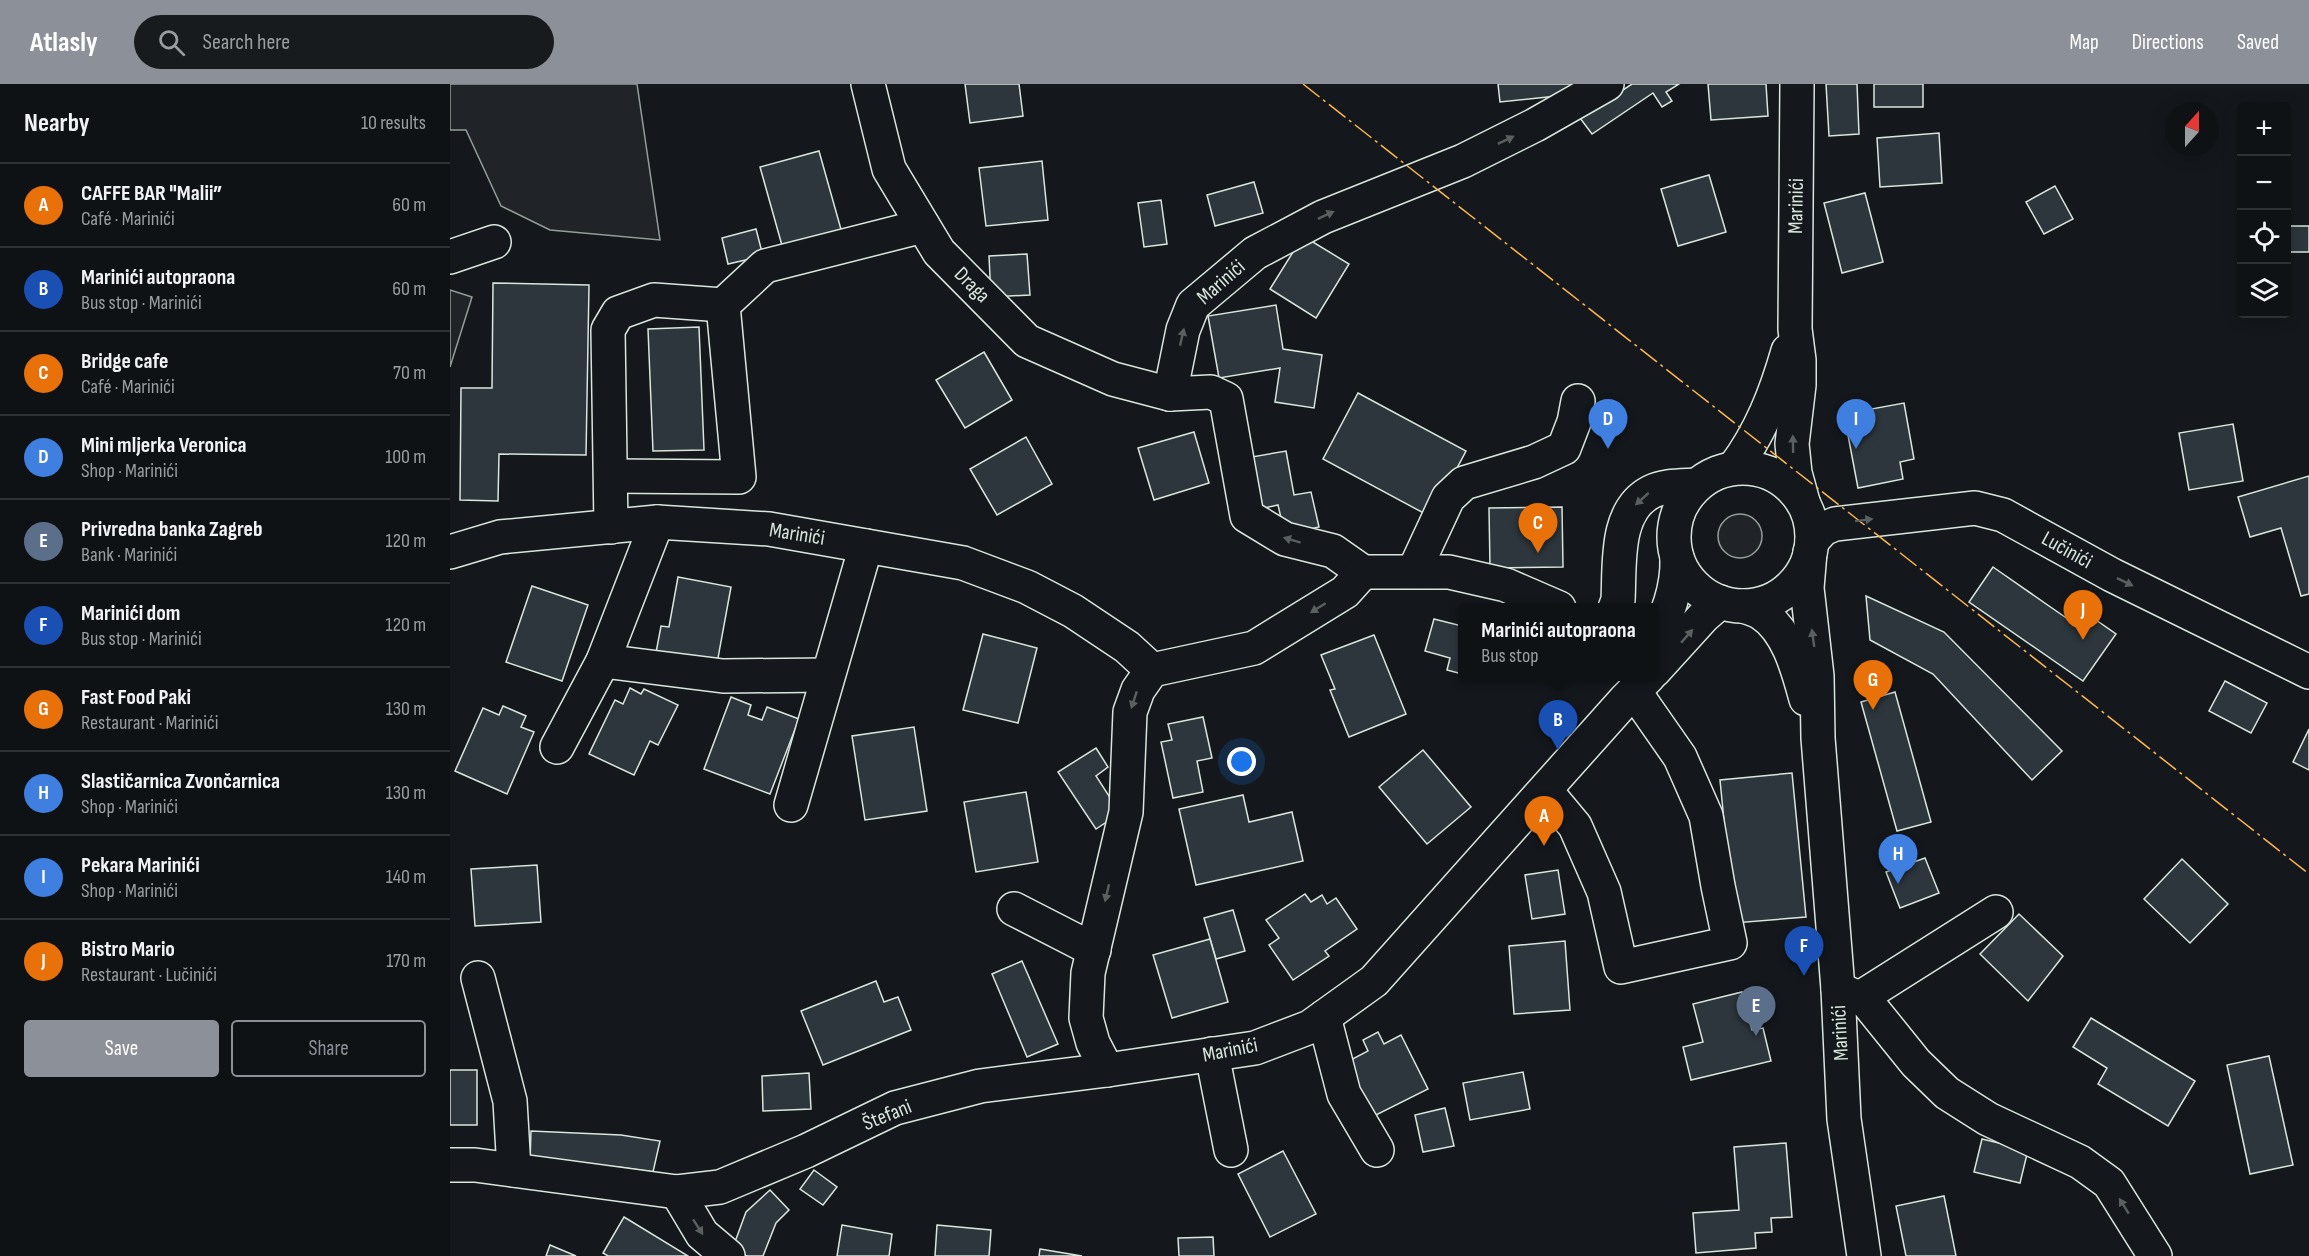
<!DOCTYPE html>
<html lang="en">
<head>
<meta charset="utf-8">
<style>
	body { margin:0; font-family:"Sofia Sans Condensed",sans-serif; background:#181b1e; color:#f1f3f6 }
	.controls { position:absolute; right:18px; top:18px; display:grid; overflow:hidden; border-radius:6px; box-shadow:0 3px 15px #0003 }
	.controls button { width:54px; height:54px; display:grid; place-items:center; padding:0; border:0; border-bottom:2px solid #2f3234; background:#0f1215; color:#f1f3f6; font:30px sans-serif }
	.compass { position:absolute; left:1715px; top:18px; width:54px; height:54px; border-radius:50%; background:#0f1215; box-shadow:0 3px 15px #0003; rotate:21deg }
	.you { position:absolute; left:792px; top:678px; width:21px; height:21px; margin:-15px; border:4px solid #fff; border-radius:50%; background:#1a73e8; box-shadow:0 0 0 9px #1a73e833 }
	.badge { display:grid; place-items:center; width:39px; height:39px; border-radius:50%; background:#8c9099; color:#fff; font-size:20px; font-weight:700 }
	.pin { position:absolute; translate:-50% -50px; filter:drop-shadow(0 2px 3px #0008) }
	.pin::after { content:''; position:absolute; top:32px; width:21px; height:18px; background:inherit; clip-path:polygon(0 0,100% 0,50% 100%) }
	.popup { position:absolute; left:1008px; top:519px; width:201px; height:78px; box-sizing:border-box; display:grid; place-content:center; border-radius:6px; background:#0f1215; filter:drop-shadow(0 2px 4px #0005); font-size:20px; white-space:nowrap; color:#9b9ea0 }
	.popup b { font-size:22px; color:#f1f3f6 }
	.popup::after { content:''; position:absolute; left:50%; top:100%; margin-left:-12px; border:12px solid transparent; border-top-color:#0f1215 }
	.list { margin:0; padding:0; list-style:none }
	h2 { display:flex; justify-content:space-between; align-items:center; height:78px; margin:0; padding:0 24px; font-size:26px }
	h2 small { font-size:20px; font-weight:400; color:#9b9ea0 }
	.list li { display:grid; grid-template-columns:39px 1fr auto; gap:18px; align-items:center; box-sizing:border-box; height:84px; padding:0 24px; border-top:2px solid #2f3234 }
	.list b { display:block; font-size:22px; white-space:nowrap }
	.list p { margin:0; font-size:20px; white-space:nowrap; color:#9b9ea0 }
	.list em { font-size:20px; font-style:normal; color:#9b9ea0 }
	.actions { display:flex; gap:12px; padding:18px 24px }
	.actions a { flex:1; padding:14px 0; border:2px solid #8c9099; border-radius:6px; text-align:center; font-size:21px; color:#8c9099 }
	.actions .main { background:#8c9099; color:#fff }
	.icon { flex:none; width:33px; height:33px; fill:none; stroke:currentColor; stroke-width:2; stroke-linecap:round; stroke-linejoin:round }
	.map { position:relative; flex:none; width:1859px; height:1172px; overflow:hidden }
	header { display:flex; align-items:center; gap:36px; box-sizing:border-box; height:84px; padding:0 30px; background:#8c9099; color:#fff }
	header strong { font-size:28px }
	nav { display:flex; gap:33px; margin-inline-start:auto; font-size:21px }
	.search { width:420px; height:54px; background:#181b1e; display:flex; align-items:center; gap:15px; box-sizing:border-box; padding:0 21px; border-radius:33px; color:#9b9ea0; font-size:22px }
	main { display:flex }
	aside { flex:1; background:#0f1215 }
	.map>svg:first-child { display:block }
	.green { fill:#202428; stroke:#939e99; stroke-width:1.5 }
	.building { fill:#2c363c; stroke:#d8e6dc; stroke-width:1.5 }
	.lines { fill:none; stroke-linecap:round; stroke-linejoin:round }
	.minor-casing { stroke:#d8e6dc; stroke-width:36 }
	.major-casing { stroke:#d8e6dc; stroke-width:36 }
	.minor { stroke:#14181c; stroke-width:33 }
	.major { stroke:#14181c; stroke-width:33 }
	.power { stroke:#ffb74d; stroke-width:1.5; stroke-dasharray:21 4.5 3 4.5; stroke-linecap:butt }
	.oneway { fill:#59605f }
	.labels { text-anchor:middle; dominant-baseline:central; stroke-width:4.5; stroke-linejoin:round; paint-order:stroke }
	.street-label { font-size:21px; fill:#d8e6dc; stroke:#14181c }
</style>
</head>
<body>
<header>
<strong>Atlasly</strong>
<div class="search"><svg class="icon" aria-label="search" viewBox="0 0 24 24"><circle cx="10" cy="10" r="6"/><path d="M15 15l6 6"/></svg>Search here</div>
<nav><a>Map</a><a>Directions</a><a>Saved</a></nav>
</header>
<main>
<aside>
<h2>Nearby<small>10 results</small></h2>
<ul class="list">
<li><span class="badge" style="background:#e8710a">A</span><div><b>CAFFE BAR &quot;Malii”</b><p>Café · Marinići</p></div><em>60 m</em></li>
<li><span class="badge" style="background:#1a4fb4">B</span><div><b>Marinići autopraona</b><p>Bus stop · Marinići</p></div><em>60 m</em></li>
<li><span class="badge" style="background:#e8710a">C</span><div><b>Bridge cafe</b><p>Café · Marinići</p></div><em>70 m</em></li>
<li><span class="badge" style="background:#3f7fe0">D</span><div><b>Mini mljerka Veronica</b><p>Shop · Marinići</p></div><em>100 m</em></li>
<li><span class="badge" style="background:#5c6f8a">E</span><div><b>Privredna banka Zagreb</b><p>Bank · Marinići</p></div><em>120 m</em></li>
<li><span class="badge" style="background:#1a4fb4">F</span><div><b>Marinići dom</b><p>Bus stop · Marinići</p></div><em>120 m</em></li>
<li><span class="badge" style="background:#e8710a">G</span><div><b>Fast Food Paki</b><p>Restaurant · Marinići</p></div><em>130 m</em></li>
<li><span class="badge" style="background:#3f7fe0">H</span><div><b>Slastičarnica Zvončarnica</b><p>Shop · Marinići</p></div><em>130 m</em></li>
<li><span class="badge" style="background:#3f7fe0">I</span><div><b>Pekara Marinići</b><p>Shop · Marinići</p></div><em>140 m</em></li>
<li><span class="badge" style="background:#e8710a">J</span><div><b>Bistro Mario</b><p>Restaurant · Lučinići</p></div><em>170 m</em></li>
</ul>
<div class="actions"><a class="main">Save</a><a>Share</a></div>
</aside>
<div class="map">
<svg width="1859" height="1172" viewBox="0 0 1859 1172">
	<rect width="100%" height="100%" fill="#14181c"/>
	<g class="green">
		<path d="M0,0H187L210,156L100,146L51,122L16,46H0Z"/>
		<path d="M0,206L22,213L0,283Z"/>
		<circle cx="1290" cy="452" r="22"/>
	</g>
	<g class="building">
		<path d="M515,0H569L573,32L520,39Z"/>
		<path d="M1048,0H1134L1135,9L1050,18Z"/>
		<path d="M1182,0H1229L1216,8L1222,17L1212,23L1203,9L1142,50L1130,34Z"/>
		<path d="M1258,0H1316L1318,32L1261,36Z"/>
		<path d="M1376,0H1407L1409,50L1379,52Z"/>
		<rect x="1424" y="0" width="49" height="23"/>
		<path d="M1489,49L1492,99L1430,103L1427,54Z"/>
		<path d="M369,67L392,149L333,165L310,83Z"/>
		<path d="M592,77L598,136L536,142L529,84Z"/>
		<path d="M1259,91L1276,148L1228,162L1211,105Z"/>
		<path d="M804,98L813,129L765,142L757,111Z"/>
		<path d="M1605,102L1623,135L1594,150L1576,118Z"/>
		<path d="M1415,109L1433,178L1392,189L1374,119Z"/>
		<path d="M711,116L717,160L694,163L688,119Z"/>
		<rect x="1836" y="142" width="23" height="26"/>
		<path d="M306,145L313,172L278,180L272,154Z"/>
		<path d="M853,152L899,180L866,234L820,205Z"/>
		<path d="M577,170L580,211L541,213L539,172Z"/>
		<path d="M43,199L139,201L136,371L49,370L48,417L10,416L11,304H42Z"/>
		<path d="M826,221L833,265L872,271L864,324L825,318L830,284L769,294L758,232Z"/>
		<path d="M249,243L254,366L203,367L198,245Z"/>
		<path d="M534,268L562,316L515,344L486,296Z"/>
		<path d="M908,309L1016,367L981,433L873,375Z"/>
		<path d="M1454,319L1464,375L1450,378L1453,395L1408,404L1394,330Z"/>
		<path d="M1783,340L1793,397L1739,406L1729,349Z"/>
		<path d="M744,348L759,399L704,416L688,364Z"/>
		<path d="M576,353L602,400L547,431L520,385Z"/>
		<path d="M836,367L844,411L861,408L869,443L835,451L828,421L805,426L796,374Z"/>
		<path d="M1859,392V510L1851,512L1831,444L1800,453L1788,413Z"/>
		<path d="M1112,423L1113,483L1040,484L1039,424Z"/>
		<path d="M1543,483L1625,540L1633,527L1666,550L1633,597L1519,518Z"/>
		<path d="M228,493L281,503L266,585L205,574L211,542L219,543Z"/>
		<path d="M82,502L138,521L112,597L56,578Z"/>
		<path d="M1416,512L1494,548L1612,667L1582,696L1483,590L1420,556Z"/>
		<path d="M984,535L1012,542V590L997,586L1000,574L975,567Z"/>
		<path d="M533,550L587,564L568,639L513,626Z"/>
		<path d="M924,551L956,630L899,653L880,606L885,605L871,571Z"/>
		<path d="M1775,597L1817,619L1801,649L1759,627Z"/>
		<path d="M180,604L191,610L194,605L228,621L208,661L200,657L184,691L139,670L165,616L173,620Z"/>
		<path d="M1445,608L1481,738L1447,747L1411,618Z"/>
		<path d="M281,613L301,621L298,631L312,636L317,623L349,635L320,710L254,685Z"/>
		<path d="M53,622L76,632L71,643L84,648L57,710L5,687L33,624L49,631Z"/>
		<path d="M753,633L762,674L747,677L753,708L723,714L711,658L722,656L718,640Z"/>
		<path d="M464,643L477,727L415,736L402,652Z"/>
		<path d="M1859,645V686L1843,678Z"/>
		<path d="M646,664L658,683L646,692L670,729L646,745L608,688Z"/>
		<path d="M973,666L1021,723L977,760L929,703Z"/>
		<path d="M1342,689L1356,833L1284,839L1270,696Z"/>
		<path d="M576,708L588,778L526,788L514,718Z"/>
		<path d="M793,711L799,738L842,728L853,777L746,801L729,725Z"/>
		<path d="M1475,774L1489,809L1450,824L1436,788Z"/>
		<path d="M1732,775L1778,820L1740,859L1694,815Z"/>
		<path d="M87,781L91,838L25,842L21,785Z"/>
		<path d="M1108,786L1115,830L1082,835L1075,791Z"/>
		<path d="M855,810L861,818L872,811L877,820L886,814L907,845L875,867L879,872L843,896L819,861L829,854L816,836Z"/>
		<path d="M783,826L795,867L766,875L754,834Z"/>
		<path d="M1569,830L1613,872L1578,917L1530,870Z"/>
		<path d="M760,855L778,918L722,934L703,871Z"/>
		<path d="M1115,857L1120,926L1064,930L1059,862Z"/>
		<path d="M572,877L608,960L577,973L542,890Z"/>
		<path d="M426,897L434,918L448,913L461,946L373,981L351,927Z"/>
		<path d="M1292,908L1302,946L1313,944L1321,977L1241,996L1233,963L1253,958L1243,920Z"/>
		<path d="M1641,934L1745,997L1718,1042L1648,1000L1657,984L1623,963Z"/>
		<path d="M928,948L934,960L951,951L978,1005L920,1034L893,980L918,967L913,956Z"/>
		<path d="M1819,972L1843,1081L1800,1090L1777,981Z"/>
		<rect x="0" y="986" width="27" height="55"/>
		<path d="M1073,988L1080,1025L1020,1036L1013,999Z"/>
		<path d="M359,989L361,1025L313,1027L312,992Z"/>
		<path d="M995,1024L1004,1062L973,1068L965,1031Z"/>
		<path d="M81,1047L171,1051L210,1057L203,1088L169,1083L80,1078Z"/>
		<path d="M1532,1055L1578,1066L1570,1099L1524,1088Z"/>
		<path d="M1336,1059L1342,1133L1321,1134L1322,1148L1305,1149L1306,1164L1246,1169L1243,1129L1289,1126L1284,1063Z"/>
		<path d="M833,1067L866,1130L820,1153L788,1090Z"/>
		<path d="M364,1086L387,1103L373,1121L350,1105Z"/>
		<path d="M320,1106L339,1126L326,1139L313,1172H297L282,1166L296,1128Z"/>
		<path d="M1494,1112L1506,1172H1456L1446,1122Z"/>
		<path d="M174,1133L238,1172H158L153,1169Z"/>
		<path d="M392,1141L442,1150L439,1172H387Z"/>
		<path d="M487,1141L541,1146L539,1172H485Z"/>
		<path d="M763,1153L764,1172H729L728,1154Z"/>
		<path d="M100,1161L126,1172H96Z"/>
		<path d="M590,1165L632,1172H589Z"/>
	</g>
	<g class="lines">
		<g class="minor-casing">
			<g id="minor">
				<path d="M418,0L439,85L489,168L577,257L663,295L720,310L761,308L776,315L797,432L835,455L883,467L913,488H999L1056,501L1109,524"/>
				<path d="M0,173L44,158"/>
				<path d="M720,310L733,246L743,221L805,169L873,133L1013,77L1085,41L1157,0"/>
				<path d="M161,392L289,393L273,221L315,182L473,142"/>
				<path d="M161,443L158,246L168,229L204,216L273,221"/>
				<path d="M1362,457L1373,445L1385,440L1525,424L1553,431L1662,491L1859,588"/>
				<path d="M0,468L50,453L207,438L319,445L513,479L577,503L623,527L677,563L702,586"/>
				<path d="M964,487L998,414L1014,399L1084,378L1114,364L1124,338L1128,317"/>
				<path d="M1165,524L1168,516C1170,482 1164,427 1201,408C1214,401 1232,402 1247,401"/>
				<path d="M1204,559C1217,531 1228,505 1227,474"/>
				<path d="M153,577L273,592L378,591"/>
				<path d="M1204,587L1254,532L1270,518"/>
				<path d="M107,663L153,577L207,438"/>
				<path d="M1095,706L1125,742L1154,808L1171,883L1280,859L1268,802L1256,732L1230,673L1184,607"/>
				<path d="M341,721L416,462"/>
				<path d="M564,825L644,866"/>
				<path d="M28,894L60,1017L64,1086"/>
				<path d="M1388,905L1416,917L1466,979L1497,1009L1538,1035L1630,1078L1659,1099L1705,1172"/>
				<path d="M1410,914L1546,828"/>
				<path d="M874,933L894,1010L927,1066"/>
				<path d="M762,970L781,1066"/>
				<path d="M657,986L643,959L636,934L638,889L676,728L680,628L688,606L702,586L804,564L895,508L913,488"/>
				<path d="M0,1081H25L227,1108L270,1103L356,1067L445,1024L530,1002L657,986L805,964L860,943L924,897L1175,616L1199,592"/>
				<path d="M227,1108L252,1150L278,1172"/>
			</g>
		</g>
		<g class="major-casing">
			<g id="major">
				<path d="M1347,0L1345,245L1349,276V301L1342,360L1345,389L1353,418"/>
				<path d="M1284,384C1311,348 1326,309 1338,267"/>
				<circle cx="1293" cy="453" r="69"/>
				<path d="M1360,468L1357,504L1367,592L1368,654L1388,905L1394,1035L1414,1172"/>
				<path d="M1293,522C1299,524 1306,526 1311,529C1338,546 1348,586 1356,615"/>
			</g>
		</g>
		<use href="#minor" class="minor"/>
		<use href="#major" class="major"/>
		<path class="power" d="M853,0L1859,790"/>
	</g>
	<defs><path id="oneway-solid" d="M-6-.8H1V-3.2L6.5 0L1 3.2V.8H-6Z" transform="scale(1.5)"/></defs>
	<g class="oneway">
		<use href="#oneway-solid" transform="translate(1056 56) rotate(-26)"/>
		<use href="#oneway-solid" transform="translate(876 131) rotate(-25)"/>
		<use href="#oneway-solid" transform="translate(732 253) rotate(-77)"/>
		<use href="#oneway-solid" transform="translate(1343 360) rotate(-91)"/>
		<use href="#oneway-solid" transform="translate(1192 415) rotate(138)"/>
		<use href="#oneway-solid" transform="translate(1414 436) rotate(-7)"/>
		<use href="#oneway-solid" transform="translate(842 456) rotate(-163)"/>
		<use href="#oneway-solid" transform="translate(1675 498) rotate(26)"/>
		<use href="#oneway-solid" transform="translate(868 524) rotate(148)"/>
		<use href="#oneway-solid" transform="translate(1237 552) rotate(-49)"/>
		<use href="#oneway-solid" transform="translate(1363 554) rotate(-98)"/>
		<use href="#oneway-solid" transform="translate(684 616) rotate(108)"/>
		<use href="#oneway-solid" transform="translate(657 809) rotate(103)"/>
		<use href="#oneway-solid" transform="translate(1674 1122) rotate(-122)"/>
		<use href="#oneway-solid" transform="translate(248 1143) rotate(57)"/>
	</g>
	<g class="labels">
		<g class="street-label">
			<text transform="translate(1346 122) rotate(-89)">Marinići</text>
			<text transform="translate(771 198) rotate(-41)">Marinići</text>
			<text transform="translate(522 201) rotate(45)">Draga</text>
			<text transform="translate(347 450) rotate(9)">Marinići</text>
			<text transform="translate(1617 466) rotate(29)">Lučinići</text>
			<text transform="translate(1390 949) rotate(-93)">Marinići</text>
			<text transform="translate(780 966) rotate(-11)">Marinići</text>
			<text transform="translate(437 1031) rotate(-22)">Štefani</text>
		</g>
	</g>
</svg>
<div class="controls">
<button>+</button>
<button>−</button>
<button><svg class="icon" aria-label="locate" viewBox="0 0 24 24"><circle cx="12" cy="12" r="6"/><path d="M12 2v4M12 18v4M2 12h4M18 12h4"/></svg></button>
<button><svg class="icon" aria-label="layers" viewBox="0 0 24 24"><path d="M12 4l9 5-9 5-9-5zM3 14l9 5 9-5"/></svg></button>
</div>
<svg class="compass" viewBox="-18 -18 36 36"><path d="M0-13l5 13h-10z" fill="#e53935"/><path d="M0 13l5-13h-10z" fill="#9b9ea0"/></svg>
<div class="you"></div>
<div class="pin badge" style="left:1094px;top:762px;background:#e8710a">A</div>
<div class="pin badge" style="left:1108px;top:666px;background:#1a4fb4">B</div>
<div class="popup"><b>Marinići autopraona</b>Bus stop</div>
<div class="pin badge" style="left:1088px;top:469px;background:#e8710a">C</div>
<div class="pin badge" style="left:1158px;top:365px;background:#3f7fe0">D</div>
<div class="pin badge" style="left:1306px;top:952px;background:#5c6f8a">E</div>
<div class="pin badge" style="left:1354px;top:892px;background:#1a4fb4">F</div>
<div class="pin badge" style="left:1423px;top:626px;background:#e8710a">G</div>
<div class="pin badge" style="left:1448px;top:800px;background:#3f7fe0">H</div>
<div class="pin badge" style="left:1406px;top:365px;background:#3f7fe0">I</div>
<div class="pin badge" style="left:1633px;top:556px;background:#e8710a">J</div>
</div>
</main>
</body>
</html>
